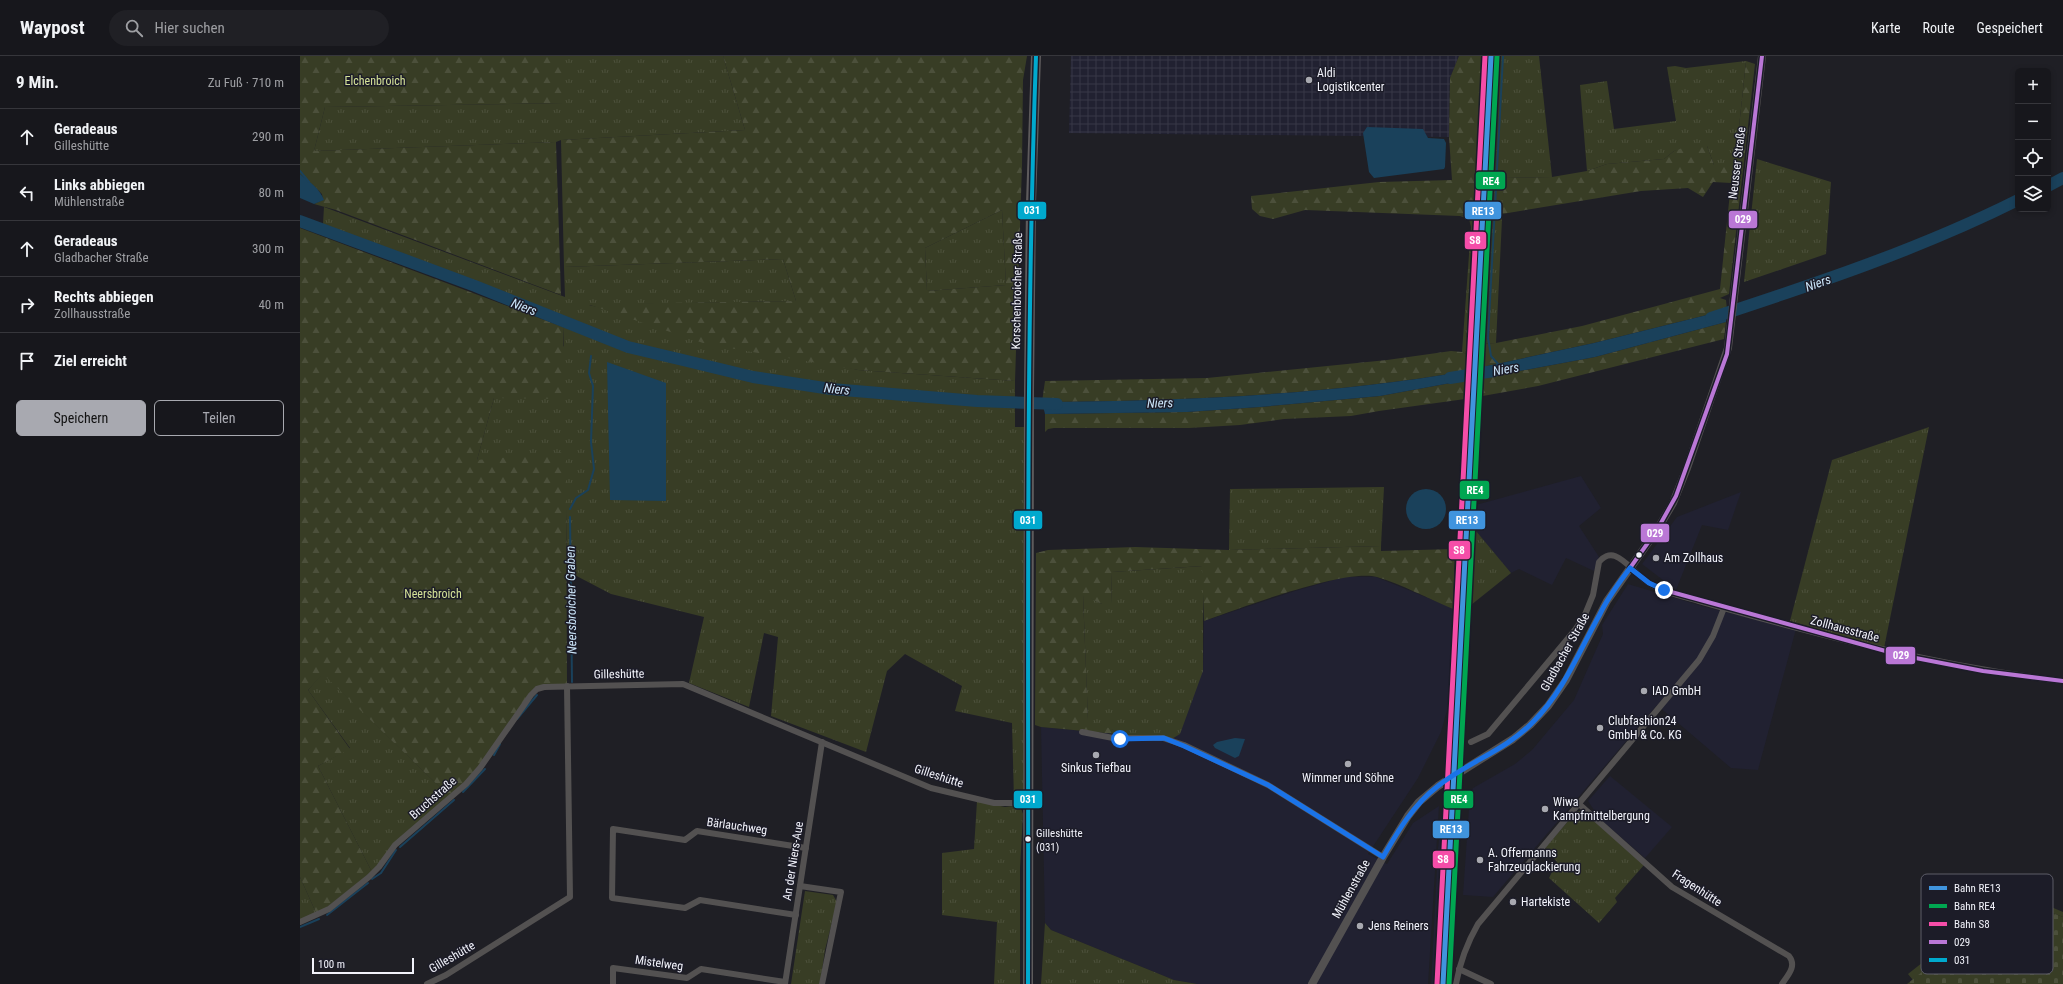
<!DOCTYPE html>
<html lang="de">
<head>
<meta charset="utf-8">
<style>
	body { margin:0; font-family:"Roboto Condensed",sans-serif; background:#202025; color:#f1f3f6 }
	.controls { position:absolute; right:12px; top:12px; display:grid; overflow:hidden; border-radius:6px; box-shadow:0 2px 6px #0003 }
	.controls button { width:36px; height:36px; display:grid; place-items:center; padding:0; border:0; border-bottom:1px solid #36363b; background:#17171c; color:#f1f3f6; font:20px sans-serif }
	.scale { position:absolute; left:12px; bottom:10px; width:102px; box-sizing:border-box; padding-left:4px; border:2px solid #f2f3fb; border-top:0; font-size:11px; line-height:14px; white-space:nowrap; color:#f2f3fb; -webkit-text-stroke:3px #1c1c28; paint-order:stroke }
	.stop { position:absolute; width:12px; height:12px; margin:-9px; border:3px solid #1a73e8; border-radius:50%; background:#fff }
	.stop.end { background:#1a73e8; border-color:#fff; box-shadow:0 1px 4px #0008 }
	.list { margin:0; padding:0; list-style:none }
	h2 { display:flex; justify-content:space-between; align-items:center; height:52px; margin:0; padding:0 16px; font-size:17px }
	h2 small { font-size:13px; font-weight:400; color:#9e9fa3 }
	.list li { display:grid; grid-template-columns:26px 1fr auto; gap:12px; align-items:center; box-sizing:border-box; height:56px; padding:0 16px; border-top:1px solid #36363b }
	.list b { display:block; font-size:15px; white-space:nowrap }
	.list p { margin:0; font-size:13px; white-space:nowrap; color:#9e9fa3 }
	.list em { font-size:13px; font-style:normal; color:#9e9fa3 }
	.actions { display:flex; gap:8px; padding:12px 16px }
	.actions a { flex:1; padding:9px 0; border:1px solid #a8a9b0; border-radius:6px; text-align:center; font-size:14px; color:#a8a9b0 }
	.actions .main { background:#a8a9b0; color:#111 }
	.icon { flex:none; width:22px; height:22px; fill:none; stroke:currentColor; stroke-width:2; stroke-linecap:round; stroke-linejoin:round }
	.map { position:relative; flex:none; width:1763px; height:928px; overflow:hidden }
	header { display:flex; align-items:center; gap:24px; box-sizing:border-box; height:56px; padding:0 20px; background:#17171c; border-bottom:1px solid #36363b }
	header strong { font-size:19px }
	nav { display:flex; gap:22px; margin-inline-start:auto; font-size:14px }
	.search { width:280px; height:36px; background:#202025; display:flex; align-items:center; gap:10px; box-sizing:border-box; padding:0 14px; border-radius:22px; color:#9e9fa3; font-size:15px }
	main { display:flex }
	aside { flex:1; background:#17171c }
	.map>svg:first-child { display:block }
	.built { fill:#212131 }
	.industrial { fill:url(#industrial-grid) }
	.grass { fill:url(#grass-tufts) }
	.forest { fill:url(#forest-firs); fill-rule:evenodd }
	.cemetery { fill:url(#cemetery-stones) }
	.water { fill:#1a415b }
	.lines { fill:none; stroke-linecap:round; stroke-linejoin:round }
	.stream { stroke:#1a415b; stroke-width:2 }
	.river { stroke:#1a415b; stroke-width:12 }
	.minor { stroke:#535151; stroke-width:6 }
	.tertiary { stroke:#535151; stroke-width:8 }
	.primary { stroke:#5e5b5c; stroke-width:10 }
	.bus-1-casing { stroke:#1c1c28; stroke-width:7 }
	.bus-2-casing { stroke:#1c1c28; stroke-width:7 }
	.bus-1 { stroke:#ba77d6; stroke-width:4 }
	.bus-2 { stroke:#00a9ce; stroke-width:4 }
	.rail-1-casing { stroke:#1c1c28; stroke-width:8 }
	.rail-2-casing { stroke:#1c1c28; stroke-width:8 }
	.rail-3-casing { stroke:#1c1c28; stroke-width:8 }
	.rail-1 { stroke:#4094de; stroke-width:5 }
	.rail-2 { stroke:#00a651; stroke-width:5 }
	.rail-3 { stroke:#f54da8; stroke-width:5 }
	.route { stroke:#1a73e8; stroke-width:5 }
	.poi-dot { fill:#a8a9b0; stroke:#1c1c28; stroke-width:1.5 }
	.bus-dot { fill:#f2f3fb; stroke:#1c1c28; stroke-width:1.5 }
	.labels { text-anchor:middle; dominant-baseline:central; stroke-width:3; stroke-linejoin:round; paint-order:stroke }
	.bus-label { font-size:11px; fill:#f2f3fb; stroke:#1c1c28; text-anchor:start }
	.poi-label { font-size:12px; fill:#f2f3fb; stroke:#1c1c28; text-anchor:start }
	.park-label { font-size:12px; fill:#d5e298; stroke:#1c1c28 }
	.street-label { font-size:12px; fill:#f2f3fb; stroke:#1c1c28 }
	.water-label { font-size:13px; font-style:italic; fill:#cce6fa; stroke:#1c1c28 }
	.key { fill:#1c1c28; stroke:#5c5c67; stroke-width:1 }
	.key-label { font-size:11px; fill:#f2f3fb }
	.line-badge { stroke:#1c1c28; stroke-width:1.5 }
	.badge-label { font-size:11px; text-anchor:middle; font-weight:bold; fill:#fff }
</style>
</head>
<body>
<header>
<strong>Waypost</strong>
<div class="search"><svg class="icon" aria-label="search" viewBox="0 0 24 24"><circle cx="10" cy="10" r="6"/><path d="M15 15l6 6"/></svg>Hier suchen</div>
<nav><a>Karte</a><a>Route</a><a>Gespeichert</a></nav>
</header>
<main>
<aside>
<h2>9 Min.<small>Zu Fuß · 710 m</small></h2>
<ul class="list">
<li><svg class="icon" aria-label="ahead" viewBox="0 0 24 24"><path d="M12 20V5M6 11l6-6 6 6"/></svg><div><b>Geradeaus</b><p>Gilleshütte</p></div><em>290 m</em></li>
<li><svg class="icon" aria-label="left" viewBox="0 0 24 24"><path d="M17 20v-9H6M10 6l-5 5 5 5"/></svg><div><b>Links abbiegen</b><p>Mühlenstraße</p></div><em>80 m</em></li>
<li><svg class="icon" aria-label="ahead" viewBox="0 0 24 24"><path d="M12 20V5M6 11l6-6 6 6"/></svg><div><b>Geradeaus</b><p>Gladbacher Straße</p></div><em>300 m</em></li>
<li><svg class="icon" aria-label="right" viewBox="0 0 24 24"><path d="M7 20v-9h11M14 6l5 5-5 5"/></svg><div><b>Rechts abbiegen</b><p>Zollhausstraße</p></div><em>40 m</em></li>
<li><svg class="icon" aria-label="arrive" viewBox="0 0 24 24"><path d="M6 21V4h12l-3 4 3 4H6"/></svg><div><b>Ziel erreicht</b></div></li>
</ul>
<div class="actions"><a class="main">Speichern</a><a>Teilen</a></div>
</aside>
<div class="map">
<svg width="1763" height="928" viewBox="0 0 1763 928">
	<defs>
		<pattern id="industrial-grid" width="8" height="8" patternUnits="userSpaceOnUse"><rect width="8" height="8" fill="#212131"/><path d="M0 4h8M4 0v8" fill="none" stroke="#373746"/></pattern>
		<pattern id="grass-tufts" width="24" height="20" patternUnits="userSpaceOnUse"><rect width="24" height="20" fill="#383d25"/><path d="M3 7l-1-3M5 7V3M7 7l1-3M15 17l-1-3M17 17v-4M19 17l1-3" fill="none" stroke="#4c503b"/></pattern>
		<pattern id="forest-firs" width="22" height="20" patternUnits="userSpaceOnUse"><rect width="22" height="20" fill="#383d25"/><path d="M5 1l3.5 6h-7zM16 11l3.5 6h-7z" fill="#4c503b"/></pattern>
		<pattern id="cemetery-stones" width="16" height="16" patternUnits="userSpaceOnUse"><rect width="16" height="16" fill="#383d25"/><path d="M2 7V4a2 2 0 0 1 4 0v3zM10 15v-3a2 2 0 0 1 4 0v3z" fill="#4c503b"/></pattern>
	</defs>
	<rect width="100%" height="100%" fill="#1f1f25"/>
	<g class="built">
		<path d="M1182,0H1195L1179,298L1172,450L1281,420L1301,452L1279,470L1299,501L1294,515L1266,502L1252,529L1219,513L1211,517L1171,470L1157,706L1144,707L1147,654L1141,676L1118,722L1068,798L1087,808L1113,767L1139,750L1128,928H897L874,924L751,874L745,867L741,671L827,679L903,615L904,565L995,535L1044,521H1076L1153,552L1167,324Z"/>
		<path d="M1441,436L1428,474L1402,469L1376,534L1342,508L1377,461Z"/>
		<path d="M1328,528L1405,551L1496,573L1458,714L1431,712L1357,649L1193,841L1163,839L1170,738L1173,732L1215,708L1232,694L1274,644L1303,578L1302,569Z"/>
		<path d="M1310,720L1372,771L1345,802L1300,763L1288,745Z"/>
		<path d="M1156,731L1146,928H1131L1138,792L1145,737Z"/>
	</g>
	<path class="industrial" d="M771,0H1159L1150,22L1149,81L769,77Z"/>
	<g class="grass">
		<path d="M263,0H423L445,74L261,84L256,86L14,95L25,51L263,47Z"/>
		<path d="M1195,0H1239L1252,121L1204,122L1196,287L1179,288Z"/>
		<path d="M1446,5L1435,109H1414L1407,90L1374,95L1364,103L1307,108L1287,115L1280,29L1307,25L1314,73L1376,65L1367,11L1375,10L1386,12Z"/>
		<path d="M1457,103L1531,126L1526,198L1444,226Z"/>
		<path d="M24,151L265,241L264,211L483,203L496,245L289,249L558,314L715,325V344L545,331L483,323L406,307L332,287L266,263L41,176L23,168Z"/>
		<path d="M702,154L706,229L627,235L625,192Z"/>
		<path d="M1175,158L1168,299L1162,296L1171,171L1169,163L1160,160Z"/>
		<path d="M263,271L331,295L407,314L480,330L555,340L715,352V371H724L725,736L714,744L712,667L655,655L662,630L605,598L587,615L566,696L471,660L478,581L464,577L449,651L389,627L404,561L311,538L267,515L266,453L177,404L194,342L264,290Z"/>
		<path d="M1629,371L1584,592L1490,565L1532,404Z"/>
		<path d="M1084,431L1081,490L929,494L930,433Z"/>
		<path d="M1171,469L1211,517L1166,553Z"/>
		<path d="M903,510V615L880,678L870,684L827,679L788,665L783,538L802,548H811L812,516Z"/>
		<path d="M23,617L151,742L115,769L72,816L18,710L50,692L8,634Z"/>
		<path d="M677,745L705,751L720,749L723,758L720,812V928H694L697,866L642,859V797L674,793Z"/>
		<path d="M1282,754L1344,809L1315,842L1317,846L1299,867L1249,822L1257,806L1245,792L1276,756Z"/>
		<path d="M0,821L17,859L0,866Z"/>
		<path d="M505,835L533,839L537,846L525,894L520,928H491Z"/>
		<path d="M1713,835L1763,856V861L1714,842L1613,924L1608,918Z"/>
		<path d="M745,867L751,874L874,924L897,928H741Z"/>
	</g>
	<g class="forest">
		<path d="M0,0H263L264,47L25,51L14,95L256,86L261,239L36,154L14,148L23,144L22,138L16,132L0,118Z"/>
		<path d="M423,0H727L723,24L722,109L715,325L558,314L406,288L287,248L496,245L483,203L264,211L261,84L445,74ZM702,154L706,229L627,235L625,192Z"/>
		<path d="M1159,0H1182L1175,158L1160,160L1005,154L973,163L960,160L952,153L951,140L1079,126L1152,124L1149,81L1150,22Z"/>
		<path d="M1446,5L1455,8L1429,238L1420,242L1426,244L1427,254L1294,287L1178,312L1179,288L1196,287L1282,270L1420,233L1431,127L1413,126L1403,141L1388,132L1341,135L1202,158L1204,122L1252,121L1287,115L1307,108L1364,103L1374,95L1394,88L1407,90L1414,109H1435Z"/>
		<path d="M0,172L263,271L265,343L194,342L177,404L266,396L267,630L239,632L176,715L151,742L23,618L8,634L50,693L18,710L72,816L17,859L0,821Z"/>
		<path d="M1426,266L1424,283L1238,330L1177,341V323L1295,301Z"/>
		<path d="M1151,295L1162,296L1168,299L1167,315C1027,339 884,345 742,346L745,325L907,322L1087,304Z"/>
		<path d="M1167,324L1165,343L1079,355L1051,360L984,363L940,369L889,372H754L748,373L745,376V358L887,356L960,351L1080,340Z"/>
		<path d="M1081,490V495L1155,493L1153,553C1129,543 1101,528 1077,521C1045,512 938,553 904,565L902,510L812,516L811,548H802L783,539L788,664L827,679L741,671L735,669L736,497L748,494L835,491L929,494Z"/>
	</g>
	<path class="cemetery" d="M1714,842L1763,861V928H1607Z"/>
	<g class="water">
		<path d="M1067,71L1123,73L1128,82L1144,83L1146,87L1145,111L1144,113L1074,122L1069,116L1063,77Z"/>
		<path d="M0,118C9,125 20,133 24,144L14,148L0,142Z"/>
		<path d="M1427,254L1426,266L1295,301L1177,323L1178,312L1294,287Z"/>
		<path d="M307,306L366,327V445L310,444Z"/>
		<path d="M1167,315V324L1080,340L960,351L887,356L745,358L742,346C884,345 1027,339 1167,315Z"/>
		<circle cx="1126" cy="453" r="20"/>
		<path d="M935,682L945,683L939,700L935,702L915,692L913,689L917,686Z"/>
	</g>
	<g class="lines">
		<g class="stream">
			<path d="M0,115L9,126"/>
			<path d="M32,173L33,177"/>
			<path d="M297,282L298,280"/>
			<path d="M1199,309L1191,300L1188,282L1203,0"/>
			<path d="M270,453L276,442L288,434L294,413L291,386L293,330L289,317L291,300"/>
			<path d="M270,461L272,626"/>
			<path d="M217,663L237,639"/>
			<path d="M194,699L200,688"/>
			<path d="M163,736L185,713"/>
			<path d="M100,791L154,744"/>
			<path d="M72,823L81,817L96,794"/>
			<path d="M27,859L68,827"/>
			<path d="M0,871L19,863"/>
		</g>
		<g class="river">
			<path d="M1748,130L1763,122"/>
			<path d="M0,165L175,230L328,291L387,305L453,321L531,333L677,345L757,348"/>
			<path d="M1411,262C1515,228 1620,193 1718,144"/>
			<path d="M1150,322L1194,315"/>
		</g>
		<g class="minor">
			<path d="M782,676L813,682H863L884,689L968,729L1083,801"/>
			<path d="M1171,686L1188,678L1275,574L1284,561L1293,539L1299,506C1303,501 1309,498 1315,500C1326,504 1336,518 1346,525C1361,536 1381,540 1399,545C1519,579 1639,611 1763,625"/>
			<path d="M1279,748L1372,831L1489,900C1497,910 1488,919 1482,928"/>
			<path d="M500,830L541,836L522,928"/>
			<path d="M496,859L400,844L385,852L312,842L313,773L385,784L397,775L506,792"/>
			<path d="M0,866L29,853L69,821L79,811L95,789L166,728L180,712L231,639L237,633L244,631L383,628L631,732L694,747H728"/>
			<path d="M1159,913L1191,928"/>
			<path d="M127,928L146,919L270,841L267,630"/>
			<path d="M313,928V912L387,922L401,913L485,926"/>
			<path d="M485,928L522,686"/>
			<path d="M1156,928C1160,906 1167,887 1178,868L1399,604L1413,580L1424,552"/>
		</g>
		<path class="tertiary" d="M1012,928L1083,801L1108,760L1119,746L1138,730L1213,683L1230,669L1248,650L1266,624L1307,545L1357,474L1373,447L1387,412L1428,292L1462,0"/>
		<path class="primary" d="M728,928L729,334L731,147L736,0"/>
		<g class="bus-1-casing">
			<path id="bus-1" d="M1462,0L1427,298L1376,440L1357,474L1330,512L1349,527L1364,534L1600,599L1683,615L1763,625"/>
		</g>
		<g class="bus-2-casing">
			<path id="bus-2" d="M728,928C729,619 725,309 736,0"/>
		</g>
		<use href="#bus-1" class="bus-1"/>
		<use href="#bus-2" class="bus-2"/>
		<g class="rail-1-casing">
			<path id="rail-1" d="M1143,928L1191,0"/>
		</g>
		<g class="rail-2-casing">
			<path id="rail-2" d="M1149,928L1197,0"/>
		</g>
		<g class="rail-3-casing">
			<path id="rail-3" d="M1137,928L1185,0"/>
		</g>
		<use href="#rail-1" class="rail-1"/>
		<use href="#rail-2" class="rail-2"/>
		<use href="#rail-3" class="rail-3"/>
	</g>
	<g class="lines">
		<path class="route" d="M820,683L864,682L884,690L968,729L1083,801C1098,775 1113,749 1138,730C1168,706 1206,694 1233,666C1264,635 1279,595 1300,558C1308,541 1319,527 1330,512L1349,527L1364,534"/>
	</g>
	<g class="poi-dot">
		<circle cx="1009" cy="24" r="4"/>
		<circle cx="1356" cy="502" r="4"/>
		<circle cx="1344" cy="635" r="4"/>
		<circle cx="1300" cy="672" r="4"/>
		<circle cx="796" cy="699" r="4"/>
		<circle cx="1048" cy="708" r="4"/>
		<circle cx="1245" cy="753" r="4"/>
		<circle cx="1180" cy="804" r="4"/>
		<circle cx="1213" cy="846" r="4"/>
		<circle cx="1060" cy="870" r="4"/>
	</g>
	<g class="bus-dot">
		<circle cx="1339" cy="499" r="3.5"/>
		<circle cx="728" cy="783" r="3.5"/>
	</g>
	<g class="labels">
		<g class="bus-label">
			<text x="736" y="777">Gilleshütte<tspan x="736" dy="14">(031)</tspan></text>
		</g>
		<g class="poi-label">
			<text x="1017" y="17">Aldi<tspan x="1017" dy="14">Logistikcenter</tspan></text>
			<text x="1364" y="502">Am Zollhaus</text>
			<text x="1352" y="635">IAD GmbH</text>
			<text x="1308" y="665">Clubfashion24<tspan x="1308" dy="14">GmbH &amp; Co. KG</tspan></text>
			<text x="796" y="712" text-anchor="middle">Sinkus Tiefbau</text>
			<text x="1048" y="722" text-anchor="middle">Wimmer und Söhne</text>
			<text x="1253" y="746">Wiwa<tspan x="1253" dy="14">Kampfmittelbergung</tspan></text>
			<text x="1188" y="797">A. Offermanns<tspan x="1188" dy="14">Fahrzeuglackierung</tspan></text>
			<text x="1221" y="846">Hartekiste</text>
			<text x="1068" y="870">Jens Reiners</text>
		</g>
		<g class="park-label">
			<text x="75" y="25">Elchenbroich</text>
			<text x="133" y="538">Neersbroich</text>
		</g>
		<g class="street-label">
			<text transform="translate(1437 107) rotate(-83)">Neusser Straße</text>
			<text transform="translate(717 235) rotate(-89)">Korschenbroicher Straße</text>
			<text transform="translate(1545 573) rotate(15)">Zollhausstraße</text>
			<text transform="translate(1265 596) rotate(-61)">Gladbacher Straße</text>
			<text transform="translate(319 618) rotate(-1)">Gilleshütte</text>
			<text transform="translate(639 720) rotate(18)">Gilleshütte</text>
			<text transform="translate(133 742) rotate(-41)">Bruchstraße</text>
			<text transform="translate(437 770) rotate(8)">Bärlauchweg</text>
			<text transform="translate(493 805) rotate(-81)">An der Niers-Aue</text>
			<text transform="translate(1397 832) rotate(33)">Fragenhütte</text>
			<text transform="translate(1051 833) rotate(-61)">Mühlenstraße</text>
			<text transform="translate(152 901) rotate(-30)">Gilleshütte</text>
			<text transform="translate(359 907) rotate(8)">Mistelweg</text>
		</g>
		<g class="water-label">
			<text transform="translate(1518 227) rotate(-20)">Niers</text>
			<text transform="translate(224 251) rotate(21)">Niers</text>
			<text transform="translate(1206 313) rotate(-10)">Niers</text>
			<text transform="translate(537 333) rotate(6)">Niers</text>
			<text transform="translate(860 347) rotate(-1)">Niers</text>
			<text transform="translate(271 544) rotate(-91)">Neersbroicher Graben</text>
		</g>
	</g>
	<rect x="1621" y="818" width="132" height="100" rx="6" class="key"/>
	<rect x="1629" y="830" width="18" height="4" fill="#4094de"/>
	<rect x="1629" y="848" width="18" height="4" fill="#00a651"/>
	<rect x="1629" y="866" width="18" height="4" fill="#f54da8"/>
	<rect x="1629" y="884" width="18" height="4" fill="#ba77d6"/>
	<rect x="1629" y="902" width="18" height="4" fill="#00a9ce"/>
	<g class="key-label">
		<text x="1654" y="836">Bahn RE13</text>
		<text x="1654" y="854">Bahn RE4</text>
		<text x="1654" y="872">Bahn S8</text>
		<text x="1654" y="890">029</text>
		<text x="1654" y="908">031</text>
	</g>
	<g class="line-badge">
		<rect x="1175" y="115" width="31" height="19" rx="4" fill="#00a651"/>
		<rect x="717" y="145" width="30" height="19" rx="4" fill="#00a9ce"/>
		<rect x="1164" y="145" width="38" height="19" rx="4" fill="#4094de"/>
		<rect x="1428" y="154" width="30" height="19" rx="4" fill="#ba77d6"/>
		<rect x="1164" y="175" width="23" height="19" rx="4" fill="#f54da8"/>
		<rect x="1159" y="424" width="31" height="20" rx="4" fill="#00a651"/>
		<rect x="713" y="454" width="30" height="20" rx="4" fill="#00a9ce"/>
		<rect x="1148" y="454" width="38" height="20" rx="4" fill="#4094de"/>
		<rect x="1340" y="467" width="30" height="20" rx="4" fill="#ba77d6"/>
		<rect x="1148" y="484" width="23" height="20" rx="4" fill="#f54da8"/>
		<rect x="1585" y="590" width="31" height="19" rx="4" fill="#ba77d6"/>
		<rect x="713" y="734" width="30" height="19" rx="4" fill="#00a9ce"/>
		<rect x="1143" y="734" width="31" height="19" rx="4" fill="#00a651"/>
		<rect x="1132" y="764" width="38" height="19" rx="4" fill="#4094de"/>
		<rect x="1132" y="794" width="23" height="19" rx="4" fill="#f54da8"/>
	</g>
	<g class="badge-label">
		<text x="1191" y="129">RE4</text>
		<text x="732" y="158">031</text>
		<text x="1183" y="159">RE13</text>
		<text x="1443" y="167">029</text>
		<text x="1175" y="188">S8</text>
		<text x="1175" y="438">RE4</text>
		<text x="728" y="468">031</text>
		<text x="1167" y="468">RE13</text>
		<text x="1355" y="481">029</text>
		<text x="1159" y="498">S8</text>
		<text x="1601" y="603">029</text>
		<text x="728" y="747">031</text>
		<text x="1159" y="747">RE4</text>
		<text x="1151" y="777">RE13</text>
		<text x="1143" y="807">S8</text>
	</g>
</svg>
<div class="controls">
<button>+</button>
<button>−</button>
<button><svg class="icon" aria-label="locate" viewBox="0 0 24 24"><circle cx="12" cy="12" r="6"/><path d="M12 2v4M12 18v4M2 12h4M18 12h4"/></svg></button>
<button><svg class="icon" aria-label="layers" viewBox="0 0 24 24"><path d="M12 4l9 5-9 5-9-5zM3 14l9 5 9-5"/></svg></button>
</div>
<div class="scale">100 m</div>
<div class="stop" style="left:820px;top:683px"></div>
<div class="stop end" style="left:1364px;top:534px"></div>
</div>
</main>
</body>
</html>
